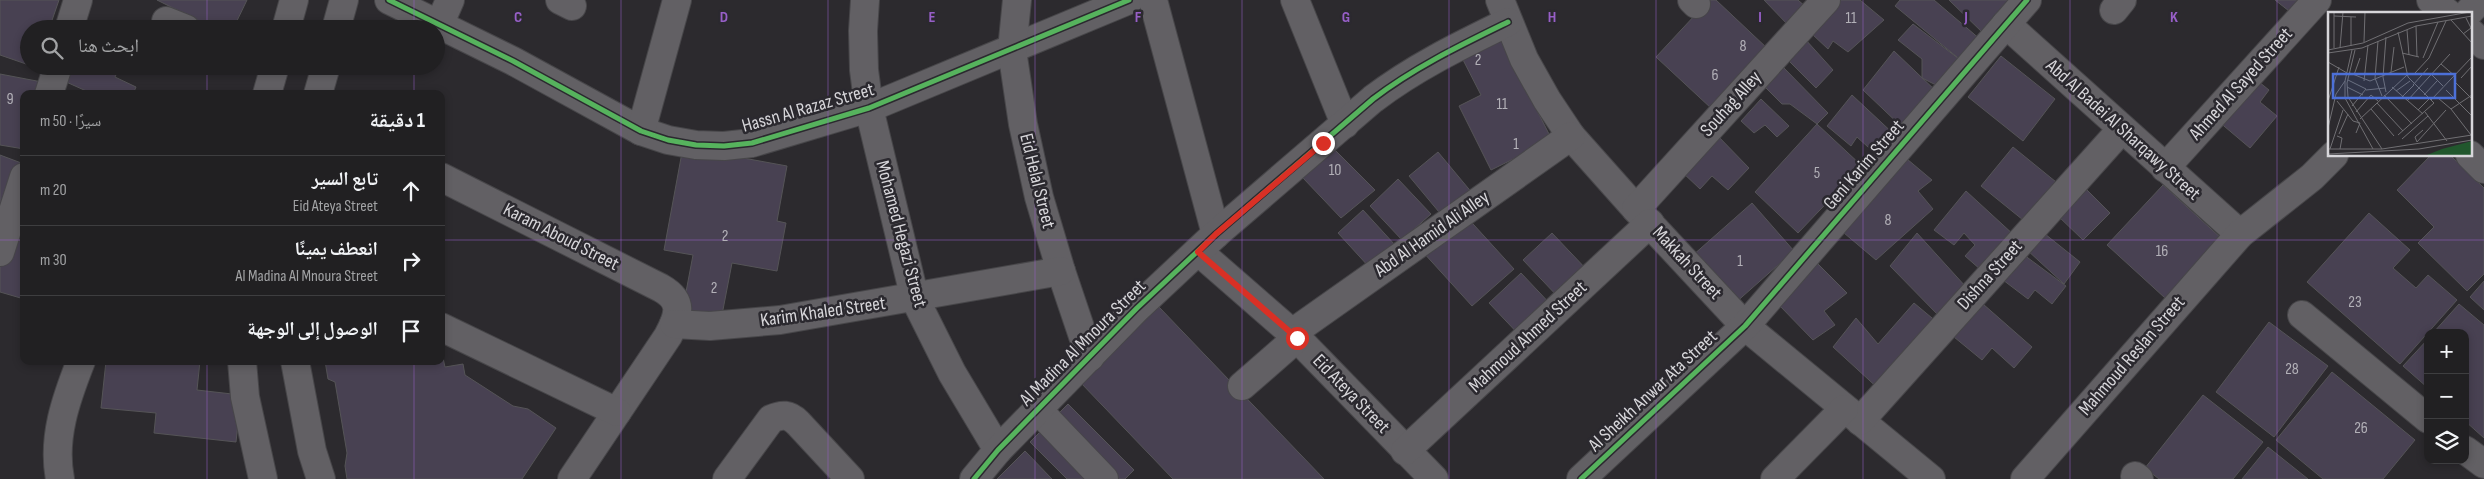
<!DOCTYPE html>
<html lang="ar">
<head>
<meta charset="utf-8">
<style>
	body { margin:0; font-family:"Sofia Sans Condensed","Noto Naskh Arabic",sans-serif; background:#2d2d2f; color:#f1f3f6; direction:rtl }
	.controls { position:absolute; right:15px; bottom:15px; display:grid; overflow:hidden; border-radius:10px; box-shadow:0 2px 8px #0003 }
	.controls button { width:45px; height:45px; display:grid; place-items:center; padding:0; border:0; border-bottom:1px solid #3e3e40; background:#212022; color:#f1f3f6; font:25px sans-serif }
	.stop { position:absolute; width:15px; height:15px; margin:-11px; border:4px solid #d93025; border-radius:50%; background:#fff }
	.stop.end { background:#d93025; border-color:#fff; box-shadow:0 1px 5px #0008 }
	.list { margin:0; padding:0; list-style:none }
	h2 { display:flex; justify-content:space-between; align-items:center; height:65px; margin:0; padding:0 20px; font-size:21px }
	h2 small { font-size:16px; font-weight:400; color:#a2a3a5 }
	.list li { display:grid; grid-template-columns:32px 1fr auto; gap:15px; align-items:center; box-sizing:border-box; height:70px; padding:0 20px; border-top:1px solid #3e3e40 }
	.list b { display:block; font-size:19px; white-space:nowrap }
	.list p { margin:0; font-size:16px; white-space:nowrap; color:#a2a3a5 }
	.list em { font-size:16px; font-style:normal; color:#a2a3a5 }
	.icon { flex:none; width:28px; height:28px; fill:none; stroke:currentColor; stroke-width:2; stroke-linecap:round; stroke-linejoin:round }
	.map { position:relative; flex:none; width:2484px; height:479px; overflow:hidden; direction:ltr }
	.search { position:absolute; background:#212022; box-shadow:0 2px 8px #0003; left:20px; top:20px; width:425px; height:55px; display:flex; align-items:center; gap:12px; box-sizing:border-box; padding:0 18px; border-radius:28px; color:#a2a3a5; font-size:19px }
	.panel { position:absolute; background:#212022; box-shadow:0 2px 8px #0003; left:20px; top:90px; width:425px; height:275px; border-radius:10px; direction:rtl }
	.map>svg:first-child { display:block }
	.building { fill:#484152; stroke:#555457 }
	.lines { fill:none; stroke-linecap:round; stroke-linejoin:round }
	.minor-casing { stroke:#474649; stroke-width:30 }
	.tertiary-casing { stroke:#474649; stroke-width:30 }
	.minor { stroke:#626064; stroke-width:28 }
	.tertiary { stroke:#626064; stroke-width:28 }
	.cycleway-casing { stroke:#2b292f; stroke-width:8 }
	.cycleway { stroke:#56b35d; stroke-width:5 }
	.route { stroke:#d93025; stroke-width:6 }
	.grid { fill:none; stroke:#975fc7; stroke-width:1; stroke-opacity:0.55 }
	.labels { text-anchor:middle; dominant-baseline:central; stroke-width:5; stroke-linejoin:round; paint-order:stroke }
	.number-label { font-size:16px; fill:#b3b1b8 }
	.street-label { font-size:19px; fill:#d7d6da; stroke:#2b292f }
	.inset-road { fill:none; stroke:#706f73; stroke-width:1 }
	.view { fill:#4c70d8; fill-opacity:0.15; stroke:#4c70d8; stroke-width:2.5 }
	.inset-edge { fill:none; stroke:#d7d6da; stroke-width:2.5 }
	.grid-label { font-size:16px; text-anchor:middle; font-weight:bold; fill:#975fc7; stroke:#2b292f; stroke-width:5; stroke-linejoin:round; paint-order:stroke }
</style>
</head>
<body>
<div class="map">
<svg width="2484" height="479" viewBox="0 0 2484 479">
	<rect width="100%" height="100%" fill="#2c2a2e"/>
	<g class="building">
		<path d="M0,0H59L49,29H29V65L0,55Z"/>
		<path d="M157,0H247L233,29H215Z"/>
		<path d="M1709,0H1716L1768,49L1712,109L1656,57Z"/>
		<path d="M1764,0H1798L1807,8L1789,26Z"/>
		<path d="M1839,0H1860L1884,20L1848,52L1833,41L1828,49L1812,34Z"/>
		<path d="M1900,0H1934L1981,40L1963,62L1895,6Z"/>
		<path d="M1949,0H2015L1985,35Z"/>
		<path d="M2275,0H2299L2289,11Z"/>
		<path d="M1913,24L1963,62L1942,88L1922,78V59L1898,40Z"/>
		<path d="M1498,33L1552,140L1491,170L1459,106L1481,95L1459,52Z"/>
		<path d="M1805,39L1833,70L1816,88L1788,60Z"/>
		<path d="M1894,51L1938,93L1904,129L1863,90Z"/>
		<path d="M2001,56L2055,99L2023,141L1968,97Z"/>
		<path d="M71,66H120L115,77L136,87L133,94H93L64,81Z"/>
		<path d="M1782,66L1828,113L1817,124L1790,104H1782L1766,88Z"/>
		<path d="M0,74L42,82L40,94H24V149L0,145Z"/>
		<path d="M2254,78L2269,90L2260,102L2277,116L2250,148L2218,121Z"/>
		<path d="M1852,95L1897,137L1879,157L1857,137L1851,146L1827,126Z"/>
		<path d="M1761,99L1789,126L1777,137L1765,125L1754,133L1741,121Z"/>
		<path d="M1817,124L1862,166L1798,233L1755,192Z"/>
		<path d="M1715,133L1749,168L1728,190L1712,176L1700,189L1681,171Z"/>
		<path d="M683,147L787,166L777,221L786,223L777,271L732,263L721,320L682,313L693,255L664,250Z"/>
		<path d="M2013,147L2061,186L2028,224L1981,186Z"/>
		<path d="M1335,150L1375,190L1341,218L1303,178L1311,166Z"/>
		<path d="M1438,152L1473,194L1444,218L1409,176Z"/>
		<path d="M0,155L24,164V241L19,239L0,287Z"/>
		<path d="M2431,155H2450L2484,188V274L2467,291L2418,243L2434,227L2397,190Z"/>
		<path d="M1907,159L1932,180L1918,191L1933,209L1876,260L1844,233Z"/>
		<path d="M1398,179L1431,214L1402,240L1370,206Z"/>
		<path d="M2163,185L2221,238L2165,298L2107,245Z"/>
		<path d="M2084,187L2110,213L2083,240L2057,215Z"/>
		<path d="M1966,191L2015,236L1981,270L1965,256L1975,245L1964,233L1954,245L1934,230Z"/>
		<path d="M1752,203L1794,251L1734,304L1692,256Z"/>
		<path d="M1363,210L1395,245L1370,268L1338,233Z"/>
		<path d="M2369,213L2410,250L2393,268L2416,288L2428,275L2457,300L2400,364L2307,282Z"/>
		<path d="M1464,214L1514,269L1472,306L1422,251Z"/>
		<path d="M2040,230L2080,262L2064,284L2026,249Z"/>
		<path d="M1552,233L1589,272L1560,299L1523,260Z"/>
		<path d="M1917,233L1966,287L1941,318L1890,266Z"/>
		<path d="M5,239L24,241V299L0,292V252Z"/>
		<path d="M2024,255L2066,286L2052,304L2035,290L2028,299L2003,280Z"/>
		<path d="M1818,264L1847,293L1824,311L1835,325L1813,340L1778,304Z"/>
		<path d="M1521,273L1555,309L1523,339L1489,303Z"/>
		<path d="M2484,281V310L2470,297Z"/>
		<path d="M1914,303L1938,323L1881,391L1833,347L1856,318L1878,344Z"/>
		<path d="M1983,304L2032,347L2014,368L1992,348L1982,360L1954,337Z"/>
		<path d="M2459,304L2484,325V438L2465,421V333H2433Z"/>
		<path d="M1159,307L1324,479H1173L1080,382Z"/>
		<path d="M2269,322L2328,366L2274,437L2216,392Z"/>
		<path d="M2428,339V388L2403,366Z"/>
		<path d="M441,349L445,367L463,364L465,375L513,406L528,409L556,428L522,479H347L345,466L347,453L335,382L328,379L325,361H441Z"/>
		<path d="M106,361H200L197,390L241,395L236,442L154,433L156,413L101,408Z"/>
		<path d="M2332,372L2415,440L2383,479H2323L2276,440Z"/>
		<path d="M2203,395L2263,442L2233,479H2159L2145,468Z"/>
		<path d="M1068,404L1134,470L1125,479H1067L1030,442Z"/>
		<path d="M2268,447L2308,479H2242Z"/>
		<path d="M1025,451L1052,479H997Z"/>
	</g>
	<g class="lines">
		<g class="minor-casing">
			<g id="minor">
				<path d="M389,0L513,61L641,131L668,140L696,145L724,146L752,143L869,108L1129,0"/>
				<path d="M560,0L572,6"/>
				<path d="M865,0L863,31L864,70L869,108L915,299L952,373L998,450"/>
				<path d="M1017,0L1012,50L1023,124L1039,197L1061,271L1090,357"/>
				<path d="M1153,0L1216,234"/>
				<path d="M1295,0L1345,124"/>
				<path d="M1500,0L1524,59L1547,100L1571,136L1636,209L1745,326L1931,479"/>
				<path d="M1692,0L1696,4"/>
				<path d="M2431,0L2449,14"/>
				<path d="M2114,10L2122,0"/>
				<path d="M2467,14L2480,0"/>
				<path d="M166,21L186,29"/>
				<path d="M440,23L450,0"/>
				<path d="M2006,24L2240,234"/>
				<path d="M69,29L78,0"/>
				<path d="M2470,32L2484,45"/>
				<path d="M49,94L58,66"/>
				<path d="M641,131L677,0"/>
				<path d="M2470,155L2484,169"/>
				<path d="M2165,168L2317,0"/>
				<path d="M441,177L661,288C684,301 679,315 668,336L572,479"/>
				<path d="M1636,209L1826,0"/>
				<path d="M0,252L24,177"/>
				<path d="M1199,252L1292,333L1434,479"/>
				<path d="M2302,315L2428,419"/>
				<path d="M674,324L710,326L780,320L1061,271"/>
				<path d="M441,327L617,412"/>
				<path d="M1292,333L1571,136"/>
				<path d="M1242,386L1297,338"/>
				<path d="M1038,410L1104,479"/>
				<path d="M1860,421L2121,130"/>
				<path d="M2465,450L2484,464"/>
				<path d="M1405,451L1650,223"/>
				<path d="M2135,476L2139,479"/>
				<path d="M60,479C52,438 66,399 81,361"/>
				<path d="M727,479L771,419C782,414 789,414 798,423L850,479"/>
				<path d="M974,479L998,450L1137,308L1216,234L1373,99C1415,67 1461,45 1508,22"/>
				<path d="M1581,479L1745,326L2027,0"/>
				<path d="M1775,479L1844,409"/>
				<path d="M2025,479L2240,234L2312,177L2334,155"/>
			</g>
		</g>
		<g class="tertiary-casing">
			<g id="tertiary">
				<path d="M286,29L294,0"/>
				<path d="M336,29L344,0"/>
				<path d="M267,94L275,66"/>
				<path d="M318,94L326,66"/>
				<path d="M242,361L245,397L263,479"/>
				<path d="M295,361L312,451L321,479"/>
			</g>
		</g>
		<use href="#minor" class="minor"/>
		<use href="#tertiary" class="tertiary"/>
		<g class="cycleway-casing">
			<g id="cycleway">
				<path d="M389,0L513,61L641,131L668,140L696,145L724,146L752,143L869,108L1129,0"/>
				<path d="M974,479L998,450L1137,308L1216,234L1373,99C1415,67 1461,45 1508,22"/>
				<path d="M1581,479L1745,326L2027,0"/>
			</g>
		</g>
		<use href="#cycleway" class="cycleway"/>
	</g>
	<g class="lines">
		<path class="route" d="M1297,338L1198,252L1216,234L1323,143"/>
	</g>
	<path class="grid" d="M207,0V29M414,0V29M621,0V479M828,0V479M1035,0V479M1242,0V479M1449,0V479M1656,0V479M1863,0V479M2070,0V479M2277,0V479M207,66V94M414,66V94M0,240H24M441,240H2484M207,361V479M414,361V479"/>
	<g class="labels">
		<g class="number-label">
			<text x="1851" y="18">11</text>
			<text x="1743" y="46">8</text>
			<text x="1478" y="60">2</text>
			<text x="1715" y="75">6</text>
			<text x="10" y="99">9</text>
			<text x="1502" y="104">11</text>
			<text x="1516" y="144">1</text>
			<text x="1335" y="170">10</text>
			<text x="1817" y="173">5</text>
			<text x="1888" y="220">8</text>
			<text x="725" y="236">2</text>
			<text x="2162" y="251">16</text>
			<text x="1740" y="261">1</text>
			<text x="714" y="288">2</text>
			<text x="2355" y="302">23</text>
			<text x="2292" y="369">28</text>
			<text x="2361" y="428">26</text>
		</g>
		<g class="street-label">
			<text transform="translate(2241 84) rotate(-48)">Ahmed Al Sayed Street</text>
			<text transform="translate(1731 104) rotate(-48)">Souhag Alley</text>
			<text transform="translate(808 108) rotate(-16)">Hassn Al Razaz Street</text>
			<text transform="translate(2123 130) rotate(42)">Abd Al Badei Al Sharqawy Street</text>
			<text transform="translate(1864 165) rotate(-49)">Geni Karim Street</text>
			<text transform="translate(1037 181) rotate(76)">Eid Helal Street</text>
			<text transform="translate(901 234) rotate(75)">Mohamed Hegazi Street</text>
			<text transform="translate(1432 234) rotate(-35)">Abd Al Hamid Ali Alley</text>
			<text transform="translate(561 237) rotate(27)">Karam Aboud Street</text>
			<text transform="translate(1687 263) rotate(47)">Makkah Street</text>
			<text transform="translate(1990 275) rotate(-48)">Dishna Street</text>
			<text transform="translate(823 312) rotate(-8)">Karim Khaled Street</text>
			<text transform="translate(1528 337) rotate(-43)">Mahmoud Ahmed Street</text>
			<text transform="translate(1083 343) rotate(-45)">Al Madina Al Mnoura Street</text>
			<text transform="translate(2132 356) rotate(-49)">Mahmoud Reslan Street</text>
			<text transform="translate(1653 391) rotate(-43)">Al Sheikh Anwar Ata Street</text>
			<text transform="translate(1351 394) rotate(46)">Eid Ateya Street</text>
		</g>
	</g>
	<g transform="translate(2328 12)">
		<rect width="144" height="144" fill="#2c2a2e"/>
		<path d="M144,129V143H99L114,137Z" fill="#21572d"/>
		<path class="inset-road" d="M6,4L28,5M23,5V34M123,8L144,31M88,14L89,45M79,18L81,43M70,20L80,65L106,91L70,123M135,22L143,16L138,6M58,25L55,65L58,80M50,29L47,66L54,84M36,30L37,0M6,36V0M12,36L15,0M0,38L35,31L80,11L142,0M24,38L17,69V86L45,137M27,38L19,71L20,85L54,137M0,41L34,36L88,14L144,4M74,41L91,45M95,46L110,10M0,50L19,61M113,52L128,65M63,60L66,35M22,61L42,69L76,55M87,61L101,46L118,9M26,63L32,46M104,63L115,74M133,66L144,54M20,68L38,77L24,94M36,69L40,33M126,69L144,87M85,73L100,56M19,75L35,83M64,75L95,102M38,78L57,76M118,78L144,104M68,79L82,69M56,83L84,112M96,83L109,69M74,85L86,73M110,86L123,97L143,123M103,88L144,45M0,89L11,55M9,89L25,109L32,111L28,121M79,89L122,42M49,91L75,119M43,97L66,124M123,97L144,83M90,98L101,87M28,100L43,83L50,89M97,100L119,129M32,107L79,63M0,116L8,82L17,69M11,122L20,102M9,124L14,126L12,137M74,127L100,104M89,130L118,98M89,130L87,125L95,118M0,137H54L144,123M2,137L15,98M0,142L91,137L144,128"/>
		<path class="view" d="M5,62H127V86H5Z"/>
		<rect width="144" height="144" class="inset-edge"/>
	</g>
	<g class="grid-label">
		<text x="518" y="22">C</text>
		<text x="724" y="22">D</text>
		<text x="932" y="22">E</text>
		<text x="1138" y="22">F</text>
		<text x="1346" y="22">G</text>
		<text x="1552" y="22">H</text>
		<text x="1760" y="22">I</text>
		<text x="1966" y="22">J</text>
		<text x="2174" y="22">K</text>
	</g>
</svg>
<div class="controls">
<button>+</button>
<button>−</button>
<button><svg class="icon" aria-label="layers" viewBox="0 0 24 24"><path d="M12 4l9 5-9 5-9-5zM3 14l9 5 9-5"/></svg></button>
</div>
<div class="stop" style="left:1297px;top:338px"></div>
<div class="stop end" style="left:1323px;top:143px"></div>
<div class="search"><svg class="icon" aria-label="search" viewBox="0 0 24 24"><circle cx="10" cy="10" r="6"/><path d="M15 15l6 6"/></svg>ابحث هنا</div>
<section class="panel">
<h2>1 دقيقة<small>سيرًا · 50 m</small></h2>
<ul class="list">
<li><svg class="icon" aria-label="ahead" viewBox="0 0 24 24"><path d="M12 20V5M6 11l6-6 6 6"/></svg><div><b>تابع السير</b><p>Eid Ateya Street</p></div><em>20 m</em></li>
<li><svg class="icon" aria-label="right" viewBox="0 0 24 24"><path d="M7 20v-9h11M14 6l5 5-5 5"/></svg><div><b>انعطف يمينًا</b><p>Al Madina Al Mnoura Street</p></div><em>30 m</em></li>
<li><svg class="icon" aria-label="arrive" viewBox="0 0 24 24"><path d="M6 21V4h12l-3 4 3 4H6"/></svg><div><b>الوصول إلى الوجهة</b></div></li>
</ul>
</section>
</div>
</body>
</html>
